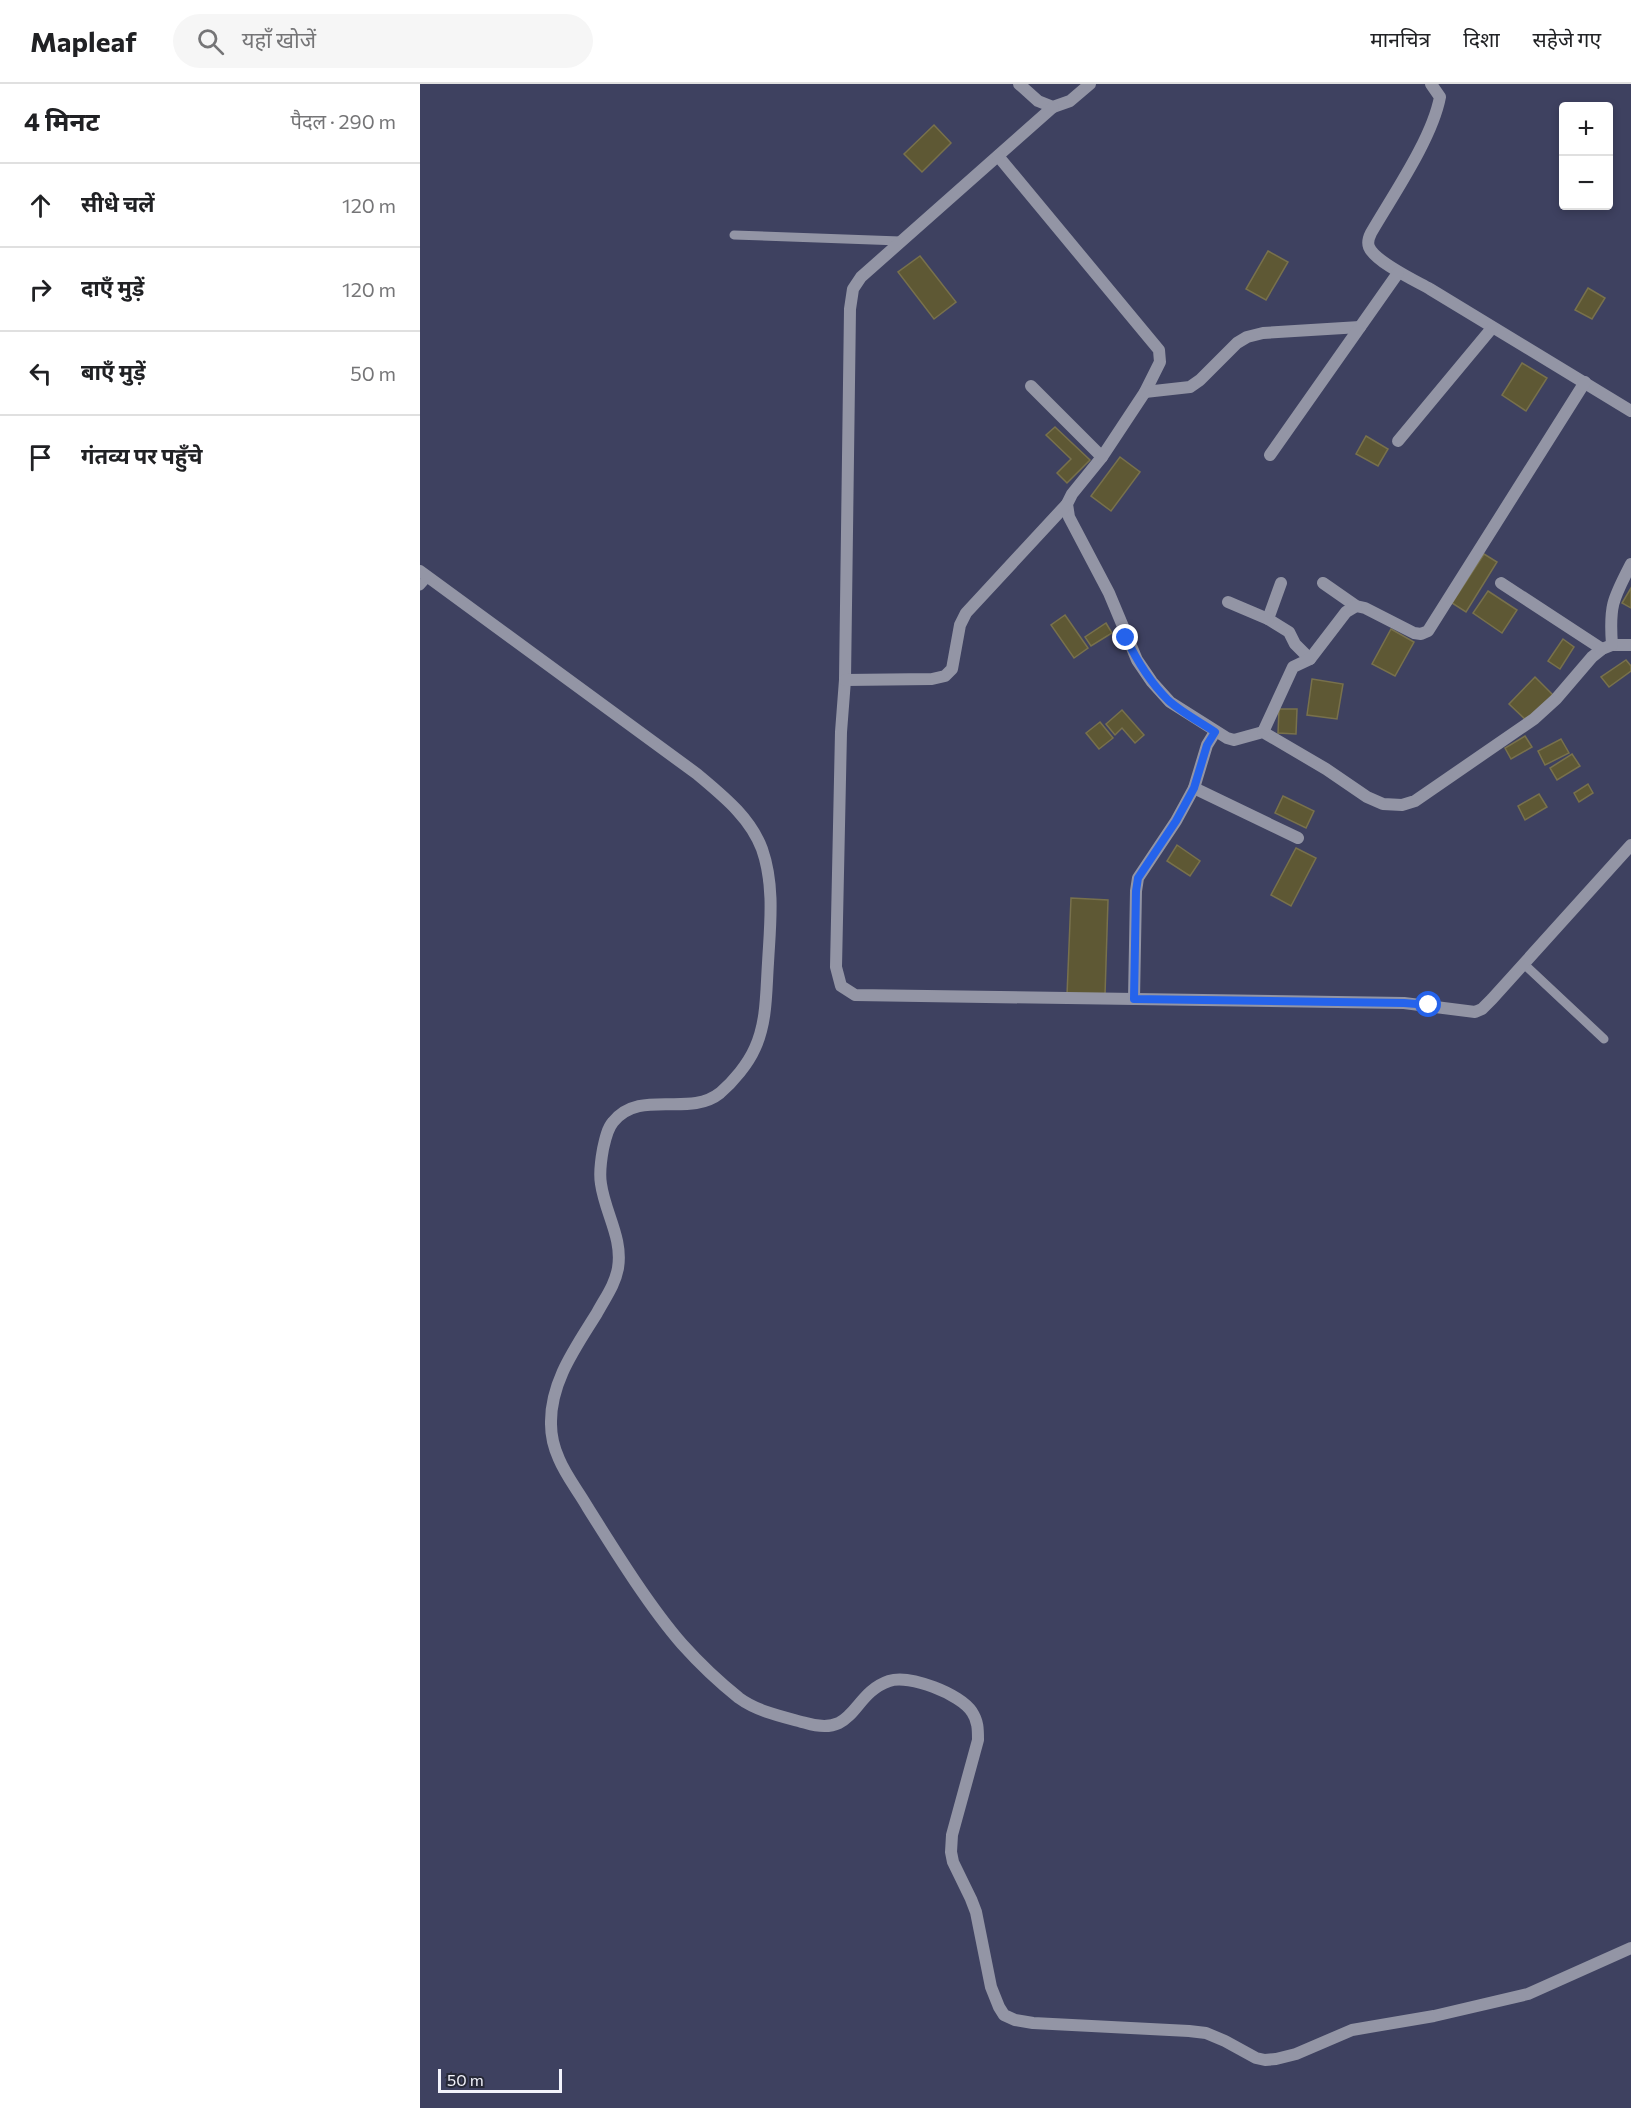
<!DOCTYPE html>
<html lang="hi">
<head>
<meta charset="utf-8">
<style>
	body { margin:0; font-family:Commissioner,"Noto Sans Devanagari",sans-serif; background:#f6f6f6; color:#202124 }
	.controls { position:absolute; right:18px; top:18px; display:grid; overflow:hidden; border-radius:6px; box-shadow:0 3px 9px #0003 }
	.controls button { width:54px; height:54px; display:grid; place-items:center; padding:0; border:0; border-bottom:2px solid #e0e0e0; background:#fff; color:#202124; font:30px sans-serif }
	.scale { position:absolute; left:18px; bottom:15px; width:124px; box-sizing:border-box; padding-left:6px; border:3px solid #f3f4fc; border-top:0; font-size:16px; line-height:21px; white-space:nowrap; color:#f3f4fc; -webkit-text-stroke:4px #272938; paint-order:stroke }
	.stop { position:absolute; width:18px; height:18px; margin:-14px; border:4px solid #2563eb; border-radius:50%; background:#fff }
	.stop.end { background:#2563eb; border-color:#fff; box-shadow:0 2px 6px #0008 }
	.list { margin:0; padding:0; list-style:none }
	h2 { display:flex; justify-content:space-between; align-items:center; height:78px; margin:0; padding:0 24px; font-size:26px }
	h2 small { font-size:20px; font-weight:400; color:#757577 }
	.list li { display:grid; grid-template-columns:39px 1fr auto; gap:18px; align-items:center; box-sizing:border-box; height:84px; padding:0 24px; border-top:2px solid #e0e0e0 }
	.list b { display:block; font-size:22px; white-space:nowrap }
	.list em { font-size:20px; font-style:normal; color:#757577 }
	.icon { flex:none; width:33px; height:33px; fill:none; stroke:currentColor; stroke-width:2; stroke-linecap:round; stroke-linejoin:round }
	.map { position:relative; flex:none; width:1211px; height:2024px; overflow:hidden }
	header { display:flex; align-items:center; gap:36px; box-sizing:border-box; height:84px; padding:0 30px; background:#fff; border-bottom:2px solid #e0e0e0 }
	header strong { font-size:28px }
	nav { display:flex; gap:33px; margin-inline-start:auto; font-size:21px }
	.search { width:420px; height:54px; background:#f6f6f6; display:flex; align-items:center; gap:15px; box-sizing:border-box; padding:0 21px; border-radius:33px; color:#757577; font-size:22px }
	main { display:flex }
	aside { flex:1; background:#fff }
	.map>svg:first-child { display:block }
	.building { fill:#5e5834; stroke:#78714c; stroke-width:1.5 }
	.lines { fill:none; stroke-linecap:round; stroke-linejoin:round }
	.service { stroke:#9395a5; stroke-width:9 }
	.minor { stroke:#9395a5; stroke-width:12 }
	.route { stroke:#2563eb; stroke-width:8 }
</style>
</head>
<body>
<header>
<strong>Mapleaf</strong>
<div class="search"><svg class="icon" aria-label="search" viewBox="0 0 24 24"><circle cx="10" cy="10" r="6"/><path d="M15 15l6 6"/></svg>यहाँ खोजें</div>
<nav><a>मानचित्र</a><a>दिशा</a><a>सहेजे गए</a></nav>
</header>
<main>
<aside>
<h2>4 मिनट<small>पैदल · 290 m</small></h2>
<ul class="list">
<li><svg class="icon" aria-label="ahead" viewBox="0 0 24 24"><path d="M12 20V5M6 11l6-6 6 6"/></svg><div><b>सीधे चलें</b></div><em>120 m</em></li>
<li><svg class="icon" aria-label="right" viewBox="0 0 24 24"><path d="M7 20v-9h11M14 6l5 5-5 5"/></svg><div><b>दाएँ मुड़ें</b></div><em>120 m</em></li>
<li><svg class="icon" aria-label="left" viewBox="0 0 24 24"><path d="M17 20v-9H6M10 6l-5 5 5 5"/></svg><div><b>बाएँ मुड़ें</b></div><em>50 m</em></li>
<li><svg class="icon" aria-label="arrive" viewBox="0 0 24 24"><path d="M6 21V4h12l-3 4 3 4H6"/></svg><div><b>गंतव्य पर पहुँचे</b></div></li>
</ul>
</aside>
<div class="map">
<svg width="1211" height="2024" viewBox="0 0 1211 2024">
	<rect width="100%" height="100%" fill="#3e4160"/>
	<g class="building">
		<path d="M514,41L531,59L502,88L484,70Z"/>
		<path d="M848,167L868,178L846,216L826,205Z"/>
		<path d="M500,172L536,218L514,235L478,188Z"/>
		<path d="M1168,204L1185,214L1172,235L1155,226Z"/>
		<path d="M1102,279L1127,294L1106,327L1082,311Z"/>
		<path d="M635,343L670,376L647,399L637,389L651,375L626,351Z"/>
		<path d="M946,352L968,365L958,382L936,370Z"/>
		<path d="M700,373L720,388L691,427L671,412Z"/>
		<path d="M1064,470L1077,478L1046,528L1032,519Z"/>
		<path d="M1211,504V524L1202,519Z"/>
		<path d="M1068,507L1097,526L1082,549L1053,529Z"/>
		<path d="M645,531L668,564L654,574L631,541Z"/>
		<path d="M686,539L692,549L671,562L665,553Z"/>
		<path d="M971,545L994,558L975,592L952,580Z"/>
		<path d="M1143,555L1154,563L1140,585L1128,577Z"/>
		<path d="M1206,576L1211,582V587L1189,603L1181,593Z"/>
		<path d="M1115,593L1133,611L1108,638L1089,620Z"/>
		<path d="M892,595L923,600L917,635L887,631Z"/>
		<path d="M859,625H877L876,650L858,649Z"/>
		<path d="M702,626L724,651L715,659L702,644L695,651L686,640Z"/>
		<path d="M680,638L693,654L679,665L666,649Z"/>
		<path d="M1105,652L1112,663L1091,675L1085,664Z"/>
		<path d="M1141,655L1149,669L1125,681L1118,667Z"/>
		<path d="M1152,670L1160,682L1137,696L1130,684Z"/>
		<path d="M1168,700L1173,709L1159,718L1154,709Z"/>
		<path d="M1119,710L1127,723L1105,736L1098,722Z"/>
		<path d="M863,712L894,727L886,744L855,729Z"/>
		<path d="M757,761L780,777L770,792L747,777Z"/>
		<path d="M876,764L896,774L871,822L851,811Z"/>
		<path d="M651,814L688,816L685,911H647Z"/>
	</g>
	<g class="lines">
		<g class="service">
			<path d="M314,151L480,157"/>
			<path d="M0,502L8,493"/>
			<path d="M1104,880L1184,955"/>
		</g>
		<g class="minor">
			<path d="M599,0L618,17L633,23L650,17L670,0"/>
			<path d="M1011,0L1020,13C1012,55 973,111 951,149C949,153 947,158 949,163C955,178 996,197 1010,205L1211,327"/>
			<path d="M633,23L441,193L433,205L430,225L425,596L421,648L416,883L421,902L435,911L984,919L1055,928L1062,925L1072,915L1211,761"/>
			<path d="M578,72L739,266L740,278L725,308L682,373L652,410L647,420L649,433L689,509L717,576L732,598L750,618L807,654L814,656L843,648L906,685L947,713L963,720L982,721L995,717L1114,635L1136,615L1172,573L1182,565L1192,561H1211"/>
			<path d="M611,302L682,373"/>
			<path d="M725,308L770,303L780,296L817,259L827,253L843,249L940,243"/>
			<path d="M978,357L1072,244"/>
			<path d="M850,371L978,189"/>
			<path d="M0,487L277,690C303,712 330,733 342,765C355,802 350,842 348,879C346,908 347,938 335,964C328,980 313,998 300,1009C269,1034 220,1004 193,1038C187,1045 185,1056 183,1065C181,1076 179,1089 181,1100C185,1129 203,1154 198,1184C195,1201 185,1214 177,1229C156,1263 130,1298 131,1340C131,1352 134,1364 139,1375C146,1392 159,1408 168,1424C195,1467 229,1522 262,1560C279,1579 299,1598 319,1614C338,1628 364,1633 386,1639C436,1654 431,1610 469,1597C489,1590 541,1610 552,1628C558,1637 558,1645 558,1656L532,1751L531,1768L533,1778L551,1815L556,1828L571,1903L579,1923L584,1931L595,1936L613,1939L769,1947L786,1949L805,1957L836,1974L845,1976L856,1975L876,1970L932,1946L1014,1932L1108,1910L1211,1864"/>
			<path d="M861,499L848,535L869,548L875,560L890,575"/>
			<path d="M903,499L936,522L945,524L994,549L1001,550L1008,547L1165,298"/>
			<path d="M1081,499L1182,565"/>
			<path d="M808,518L848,535"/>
			<path d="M1192,561C1189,521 1193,515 1211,480"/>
			<path d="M425,596L512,595L525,592L532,585L540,541L546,529L647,420"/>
			<path d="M843,648L873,583L890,575L926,528L936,522"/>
			<path d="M774,704L878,754"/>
			<path d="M714,915L716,807L718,794L756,737L774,704L787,661L795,648"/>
		</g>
	</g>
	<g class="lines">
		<path class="route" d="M706,554C717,577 730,598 748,616C761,628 780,638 795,648L787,661L774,704L756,737L718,794L716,807L714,915L984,919L1009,921"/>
	</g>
</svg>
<div class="controls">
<button>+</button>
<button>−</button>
</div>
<div class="scale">50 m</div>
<div class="stop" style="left:1009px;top:921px"></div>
<div class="stop end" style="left:706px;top:554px"></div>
</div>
</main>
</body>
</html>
